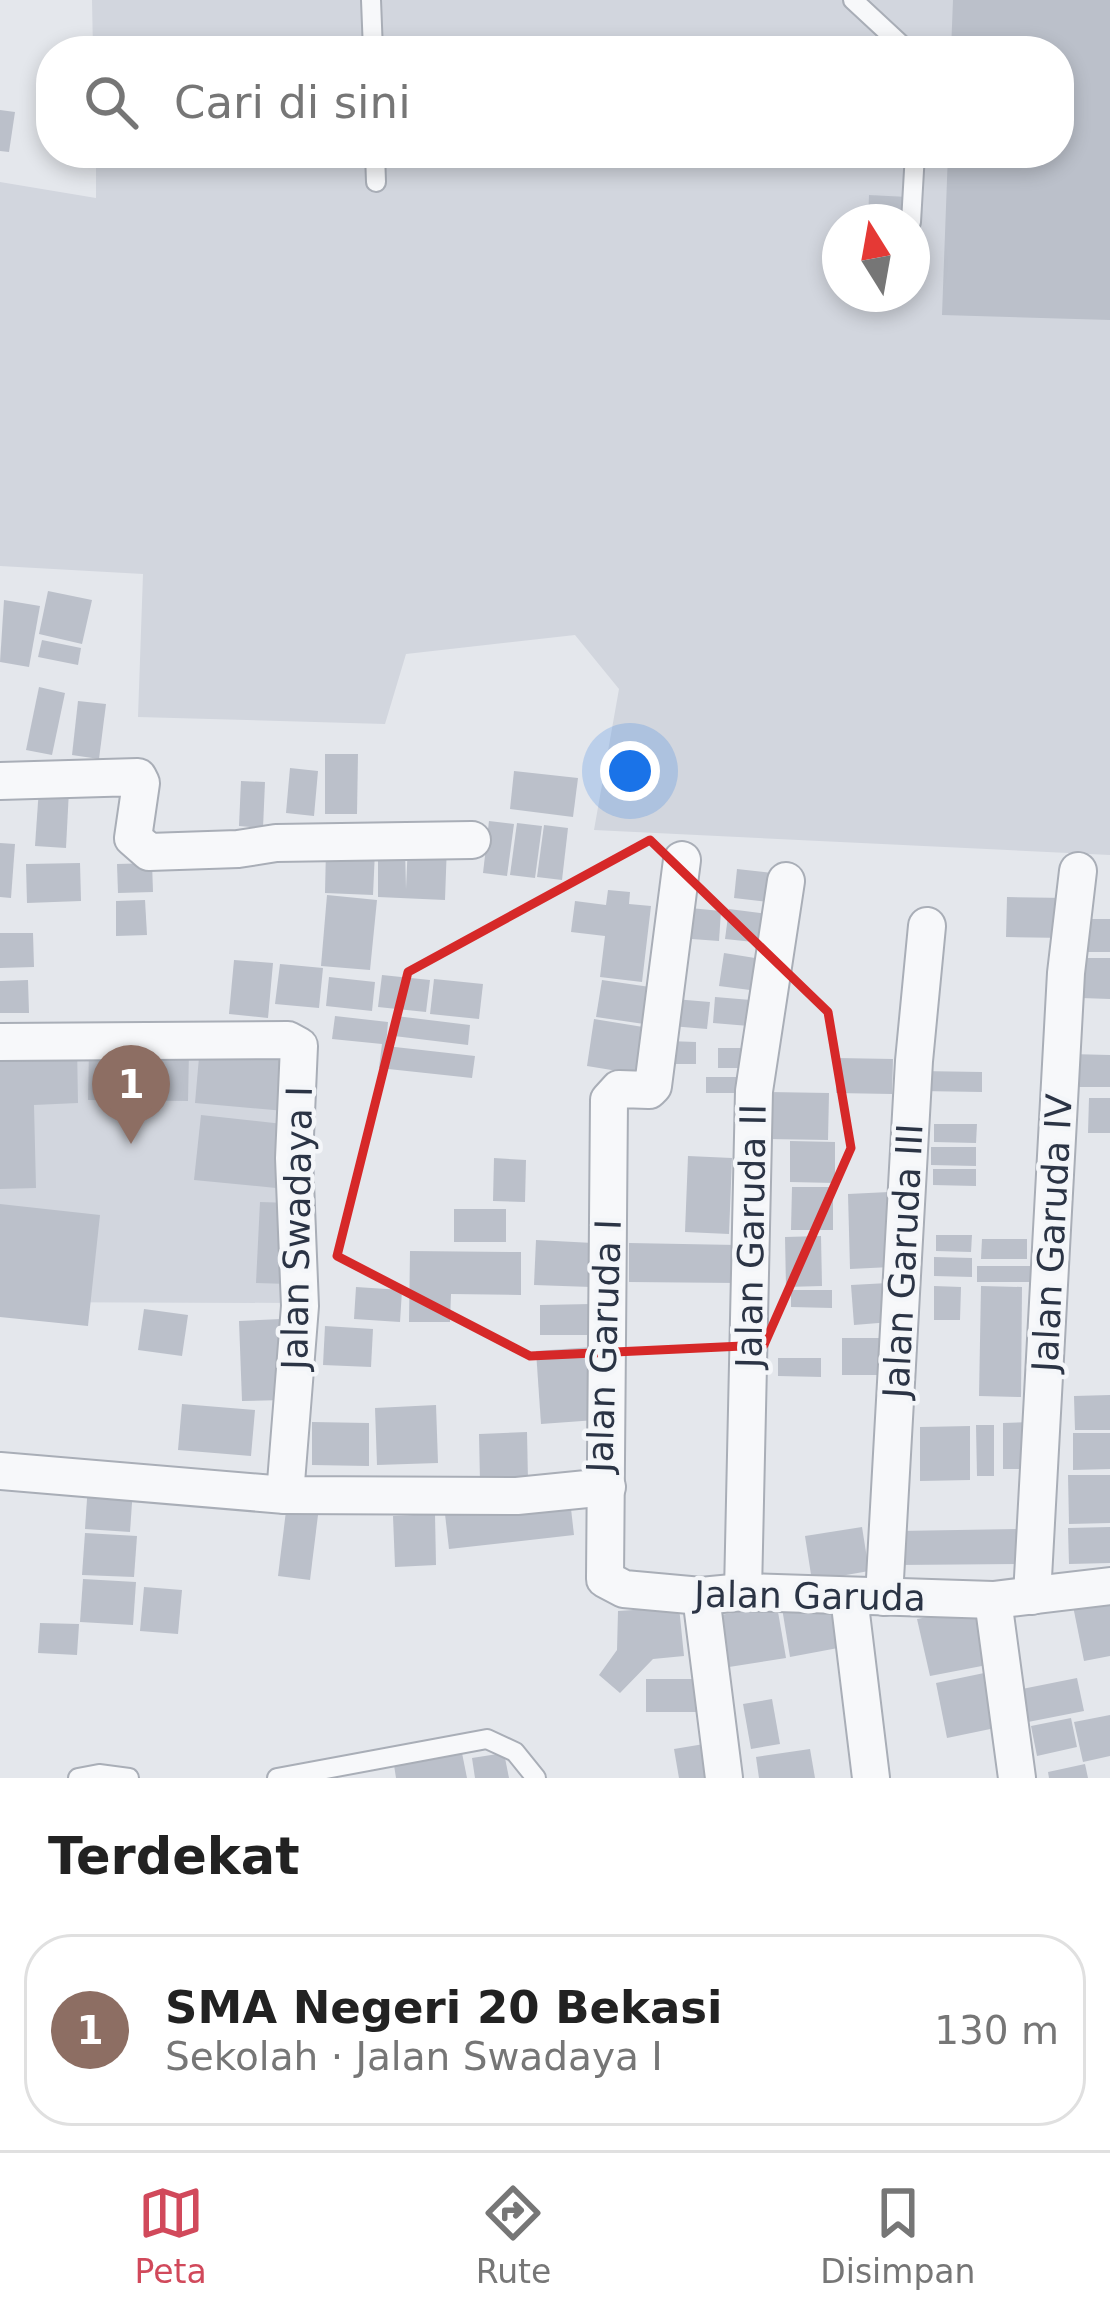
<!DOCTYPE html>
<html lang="id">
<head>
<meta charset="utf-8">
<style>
	body { margin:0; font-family:"DejaVu Sans",sans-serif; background:#f6f6f6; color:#222 }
	.compass { position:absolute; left:822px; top:204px; width:108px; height:108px; border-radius:50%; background:#fff; box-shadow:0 6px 18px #0003; rotate:349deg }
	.you { position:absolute; left:630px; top:771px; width:42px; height:42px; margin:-30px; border:9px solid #fff; border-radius:50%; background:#1a73e8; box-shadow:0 0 0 18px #1a73e833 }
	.badge { display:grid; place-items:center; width:78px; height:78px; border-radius:50%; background:#d1495b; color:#fff; font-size:39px; font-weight:700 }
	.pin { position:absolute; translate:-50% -99px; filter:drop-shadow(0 3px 6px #0008) }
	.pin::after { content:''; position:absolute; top:63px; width:42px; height:36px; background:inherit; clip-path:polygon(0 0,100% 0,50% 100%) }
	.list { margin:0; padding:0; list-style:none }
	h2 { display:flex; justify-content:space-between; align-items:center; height:156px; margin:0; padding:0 48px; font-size:51px }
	h2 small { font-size:39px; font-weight:400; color:#767676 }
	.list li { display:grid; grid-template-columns:78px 1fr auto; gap:36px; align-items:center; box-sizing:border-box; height:192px; margin:0 24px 24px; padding:0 24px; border:3px solid #e0e0e0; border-radius:48px }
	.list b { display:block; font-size:45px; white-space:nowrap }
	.list p { margin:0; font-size:39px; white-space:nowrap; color:#767676 }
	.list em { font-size:39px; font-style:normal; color:#767676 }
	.icon { flex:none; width:66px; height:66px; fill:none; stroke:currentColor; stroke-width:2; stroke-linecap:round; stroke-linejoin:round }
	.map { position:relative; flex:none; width:1110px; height:1778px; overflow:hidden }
	.search { position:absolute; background:#fff; box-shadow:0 6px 18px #0003; left:36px; right:36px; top:36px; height:132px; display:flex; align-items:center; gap:30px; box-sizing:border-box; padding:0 42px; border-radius:48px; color:#767676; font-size:45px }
	.sheet { height:372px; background:#fff }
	nav { display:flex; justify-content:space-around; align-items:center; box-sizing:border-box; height:168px; border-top:3px solid #e0e0e0; background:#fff; font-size:33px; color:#767676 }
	nav a { display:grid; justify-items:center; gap:6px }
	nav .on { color:#d1495b }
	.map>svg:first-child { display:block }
	.built { fill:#d2d6de; fill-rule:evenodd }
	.building { fill:#bbc0ca }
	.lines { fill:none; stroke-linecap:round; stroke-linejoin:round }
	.lane-casing { stroke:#a9aeb7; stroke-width:22 }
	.street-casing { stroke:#a9aeb7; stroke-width:40 }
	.lane { stroke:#f7f8fa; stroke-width:18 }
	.street { stroke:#f7f8fa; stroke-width:36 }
	.marked { fill:none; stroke:#d62828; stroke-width:9; stroke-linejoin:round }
	.labels { text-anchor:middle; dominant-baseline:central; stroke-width:9; stroke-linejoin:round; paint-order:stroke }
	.street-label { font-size:36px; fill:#2b3445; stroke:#f4f6f9 }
</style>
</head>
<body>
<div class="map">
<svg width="1110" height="1778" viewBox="0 0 1110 1778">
	<rect width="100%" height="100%" fill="#e4e7ec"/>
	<g class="built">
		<path d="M92,0H1110V855L594,830L619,689L575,635L406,654L385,724L138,717L143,574L0,566V182L96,198V153H1059V51H93ZM840,222H912V294H840Z"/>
		<path d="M0,1041L296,1051L291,1303L0,1302Z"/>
	</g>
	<g class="building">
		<path d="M953,0H1110V320L942,315L948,153H1059V51H951Z"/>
		<path d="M0,110L15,112L9,152L0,151Z"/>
		<path d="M869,195L908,197V222H868Z"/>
		<path d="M48,591L92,600L82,644L39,634Z"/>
		<path d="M4,600L40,606L29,667L0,662Z"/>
		<path d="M42,640L81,648L78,665L38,657Z"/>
		<path d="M39,687L65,693L52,755L26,750Z"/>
		<path d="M78,701L106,704L99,759L72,755Z"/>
		<path d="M325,754H358L357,814H325Z"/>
		<path d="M290,768L318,771L314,816L286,813Z"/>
		<path d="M514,771L578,778L573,817L510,809Z"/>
		<path d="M241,781L265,782L263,828L239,826Z"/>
		<path d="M39,788L69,790L66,848L35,846Z"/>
		<path d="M489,821L514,824L507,876L483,873Z"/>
		<path d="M517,823L542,826L535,878L510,875Z"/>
		<path d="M544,825L568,828L562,880L537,877Z"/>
		<path d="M0,843L15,844L11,898L0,897Z"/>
		<path d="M408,843L447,844L445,900L378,897V848H405L406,889Z"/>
		<path d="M326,849L375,851L373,895L325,893Z"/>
		<path d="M80,863L81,901L27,903L26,864Z"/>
		<path d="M152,863L153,892L118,893L117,864Z"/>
		<path d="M737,869L772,873L769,902L734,898Z"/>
		<path d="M608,890L630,892L629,904L651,906L642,982L600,977L605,936L571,932L575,901L606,905Z"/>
		<path d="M327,895L377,900L370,970L321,966Z"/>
		<path d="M1007,897L1067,898L1066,938L1006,937Z"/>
		<path d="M145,900L147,935L116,936V901Z"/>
		<path d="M680,907L721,911L719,941L678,938Z"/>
		<path d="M729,909L767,914L763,943L725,939Z"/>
		<rect x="1085" y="919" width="25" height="33"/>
		<path d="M0,933H33L34,967L0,968Z"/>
		<path d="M724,953L755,958L750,990L719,986Z"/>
		<path d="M1081,958H1110V999L1081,998Z"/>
		<path d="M234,960L273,963L268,1018L229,1014Z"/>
		<path d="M280,964L323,968L319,1008L275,1004Z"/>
		<path d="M382,975L430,980L426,1012L378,1007Z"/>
		<path d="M329,977L375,982L372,1011L326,1006Z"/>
		<path d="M434,979L483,984L479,1019L430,1014Z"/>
		<path d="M28,980L29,1013H0V981Z"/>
		<path d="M602,980L650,987L644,1024L596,1017Z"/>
		<path d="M715,997L751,1000L749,1026L713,1023Z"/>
		<path d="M674,999L710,1002L707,1029L671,1026Z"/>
		<path d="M335,1016L388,1022L386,1046L475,1056L472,1078L379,1068L382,1044L332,1039Z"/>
		<path d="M396,1016L470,1025L468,1045L394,1036Z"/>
		<path d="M594,1019L643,1027L636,1074L587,1066Z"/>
		<path d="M668,1041L696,1042V1064H668Z"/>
		<path d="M77,1045L78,1103L34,1105L36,1188L0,1189V1048Z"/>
		<path d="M200,1046L291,1054L285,1111L195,1103Z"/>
		<rect x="718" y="1048" width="26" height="20"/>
		<path d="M89,1049L189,1051L188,1101L88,1100Z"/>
		<path d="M1070,1054L1110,1055V1087H1069Z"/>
		<path d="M837,1058L893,1059L892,1094L836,1093Z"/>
		<path d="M920,1071L982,1072V1092L920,1091Z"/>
		<path d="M706,1077H738L739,1093H706Z"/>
		<path d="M769,1092L829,1093L828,1140L768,1139Z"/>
		<path d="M1089,1098H1110V1133H1088Z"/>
		<path d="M201,1115L283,1124L276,1188L194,1180Z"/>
		<path d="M934,1124H977L976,1143L934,1142Z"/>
		<path d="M790,1141L835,1142V1183L790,1182Z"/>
		<path d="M931,1147H976V1166L931,1165Z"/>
		<path d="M688,1156L732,1158L729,1234L685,1232Z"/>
		<path d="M494,1158L526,1160L525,1202L493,1201Z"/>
		<path d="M933,1169H976V1186L933,1185Z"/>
		<path d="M792,1187H833V1230H791Z"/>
		<path d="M889,1192L891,1267L850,1269L848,1194Z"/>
		<path d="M260,1202L291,1203L288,1284L256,1283Z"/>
		<path d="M0,1204L100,1215L88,1326L0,1317Z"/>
		<rect x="454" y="1209" width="52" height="33"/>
		<path d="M936,1235H972L971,1252L936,1251Z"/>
		<path d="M821,1236L822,1286L786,1287L785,1237Z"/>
		<path d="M982,1239H1027V1259H981Z"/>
		<path d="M536,1240L593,1243L591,1287L534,1285Z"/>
		<path d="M629,1243L737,1245V1283L629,1282Z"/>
		<path d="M410,1251L521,1252V1295L451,1294L450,1322H409Z"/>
		<path d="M934,1257L972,1258V1277L934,1276Z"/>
		<rect x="977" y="1266" width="57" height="16"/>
		<path d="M888,1283L891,1322L854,1325L851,1285Z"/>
		<path d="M934,1286L961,1287L960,1320H934Z"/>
		<path d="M981,1286L1022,1287L1021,1397L979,1396Z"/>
		<path d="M356,1287L402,1290L400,1322L354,1319Z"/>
		<path d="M791,1290H832V1308L791,1307Z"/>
		<path d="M591,1304V1335H540V1305Z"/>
		<path d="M144,1309L188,1315L182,1356L138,1350Z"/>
		<path d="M281,1319L284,1400L242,1401L239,1321Z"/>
		<path d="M325,1326L373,1329L371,1367L323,1365Z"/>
		<rect x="842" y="1338" width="40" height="37"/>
		<path d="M592,1347L596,1420L541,1424L536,1351Z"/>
		<path d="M778,1358H821V1377L778,1376Z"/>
		<path d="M1110,1395V1430H1075L1074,1396Z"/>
		<path d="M182,1404L255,1410L251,1456L178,1450Z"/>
		<path d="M436,1405L438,1463L377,1465L375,1408Z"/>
		<path d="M312,1422L369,1423V1466L312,1465Z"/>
		<path d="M1035,1422V1469H1003V1423Z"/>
		<path d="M976,1425H994V1476H977Z"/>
		<path d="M970,1426V1480L920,1481V1427Z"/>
		<path d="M527,1432L528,1481L480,1482L479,1434Z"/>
		<path d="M1073,1433H1110V1469L1073,1470Z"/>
		<path d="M1068,1475H1110V1523L1069,1524Z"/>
		<path d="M88,1484L133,1488L130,1532L85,1529Z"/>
		<path d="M570,1500L574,1535L449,1549L445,1514Z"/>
		<path d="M286,1511L318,1515L310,1580L278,1576Z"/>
		<path d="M435,1514L436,1565L395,1567L393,1516Z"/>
		<path d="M862,1527L869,1571L812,1581L805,1536Z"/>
		<path d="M1110,1527V1563L1069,1564L1068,1528Z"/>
		<path d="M1022,1529V1564L897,1565V1531Z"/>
		<path d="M85,1533L137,1536L134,1577L82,1575Z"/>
		<path d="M83,1579L136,1582L133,1625L80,1622Z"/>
		<path d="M144,1587L182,1590L178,1634L140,1631Z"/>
		<path d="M1110,1598V1656L1084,1661L1073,1606Z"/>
		<path d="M830,1600L838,1648L790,1657L782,1608Z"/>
		<path d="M777,1606L786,1658L729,1667L720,1615Z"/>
		<path d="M679,1607L684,1656L653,1659L620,1693L599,1675L617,1650L618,1611Z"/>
		<path d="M975,1608L987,1665L930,1676L917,1619Z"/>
		<path d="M40,1623L79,1624L77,1655L38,1653Z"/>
		<path d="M989,1672L1000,1727L947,1738L936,1683Z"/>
		<path d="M1077,1678L1084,1711L1028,1722L1022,1689Z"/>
		<rect x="646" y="1679" width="58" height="33"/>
		<path d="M772,1699L780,1744L751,1749L743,1704Z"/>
		<path d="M1110,1715V1756L1083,1762L1074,1722Z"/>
		<path d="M1071,1718L1077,1747L1037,1756L1031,1726Z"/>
		<path d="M710,1743L716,1778H679L674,1749Z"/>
		<path d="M810,1749L815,1778H759L756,1757Z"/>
		<path d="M462,1753L467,1778H396L394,1765Z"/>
		<path d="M504,1753L509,1778H475L472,1758Z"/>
		<path d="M1085,1764L1088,1778H1049L1048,1772Z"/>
	</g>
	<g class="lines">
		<g class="lane-casing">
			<g id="lane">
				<path d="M371,0L373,51"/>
				<path d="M853,0L908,51"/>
				<path d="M375,153L376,182"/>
				<path d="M911,222L915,153"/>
				<path d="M78,1778L99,1774L129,1778"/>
				<path d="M277,1778L487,1739L515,1752L536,1778"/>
			</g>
		</g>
		<g class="street-casing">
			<g id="street">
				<path d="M0,781L138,777L141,783L133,838L149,852L238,849L276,843L472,840"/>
				<path d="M682,860L653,1086L649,1090L619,1089L609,1100L605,1579L624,1589L701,1596L743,1592L993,1600L1110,1586"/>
				<path d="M0,1042L288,1040L299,1046L294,1158L300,1306L285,1495"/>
				<path d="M0,1471L285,1495L517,1496L607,1487"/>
				<path d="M743,1592L754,1091L786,881"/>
				<path d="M701,1596L724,1778"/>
				<path d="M1032,1596L1066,973L1078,871"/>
				<path d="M849,1597L871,1778"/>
				<path d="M884,1597L914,1061L927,926"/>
				<path d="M993,1600L1017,1778"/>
			</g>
		</g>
		<use href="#lane" class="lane"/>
		<use href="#street" class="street"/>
	</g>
	<path class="marked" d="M650,840L828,1012L851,1148L764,1345L530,1356L337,1256L408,972Z"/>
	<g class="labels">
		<g class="street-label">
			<text transform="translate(297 1228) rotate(-89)">Jalan Swadaya I</text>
			<text transform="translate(1052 1233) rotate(-87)">Jalan Garuda IV</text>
			<text transform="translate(751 1236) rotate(-89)">Jalan Garuda II</text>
			<text transform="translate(903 1261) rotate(-87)">Jalan Garuda III</text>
			<text transform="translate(604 1346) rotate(-88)">Jalan Garuda I</text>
			<text transform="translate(810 1596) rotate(1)">Jalan Garuda</text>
		</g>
	</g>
</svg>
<svg class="compass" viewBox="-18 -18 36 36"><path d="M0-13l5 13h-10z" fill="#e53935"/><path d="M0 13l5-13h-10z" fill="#767676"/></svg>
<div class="you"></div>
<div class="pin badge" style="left:131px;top:1144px;background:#8d6e63">1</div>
<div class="search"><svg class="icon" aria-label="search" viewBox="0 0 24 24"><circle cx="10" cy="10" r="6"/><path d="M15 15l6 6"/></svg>Cari di sini</div>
</div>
<section class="sheet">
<h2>Terdekat<small></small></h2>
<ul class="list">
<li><span class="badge" style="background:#8d6e63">1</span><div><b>SMA Negeri 20 Bekasi</b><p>Sekolah · Jalan Swadaya I</p></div><em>130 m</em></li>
</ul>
</section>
<nav>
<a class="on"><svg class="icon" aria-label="map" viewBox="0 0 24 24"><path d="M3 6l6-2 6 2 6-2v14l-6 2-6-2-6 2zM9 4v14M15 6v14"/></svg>Peta</a>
<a><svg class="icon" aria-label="directions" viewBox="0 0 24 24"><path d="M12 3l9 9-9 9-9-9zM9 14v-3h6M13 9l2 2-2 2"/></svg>Rute</a>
<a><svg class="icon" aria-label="saved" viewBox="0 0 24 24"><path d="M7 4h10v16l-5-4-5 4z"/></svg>Disimpan</a>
</nav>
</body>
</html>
